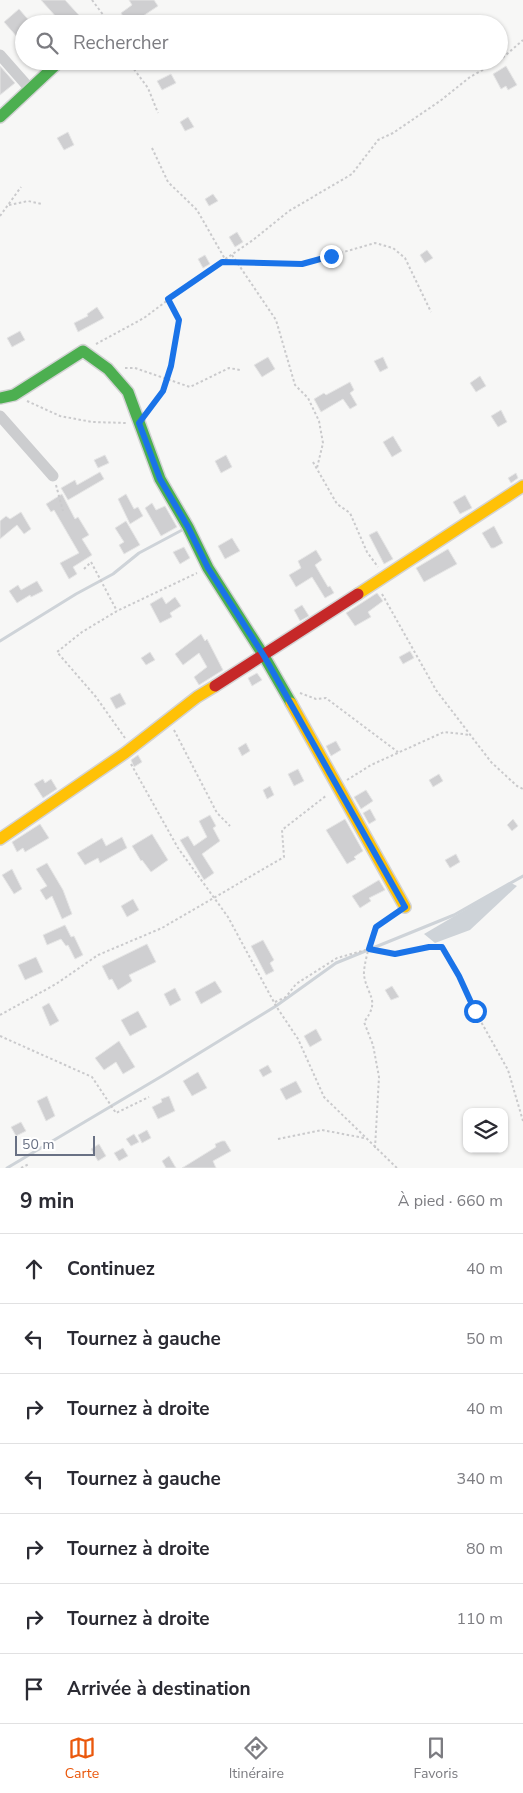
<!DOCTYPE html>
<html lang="fr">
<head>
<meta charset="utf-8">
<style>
	body { margin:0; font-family:"Nunito Sans",sans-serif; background:#f7f7f7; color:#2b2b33 }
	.controls { position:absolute; right:15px; bottom:15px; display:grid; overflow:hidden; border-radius:10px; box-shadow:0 1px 4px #0004 }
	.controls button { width:45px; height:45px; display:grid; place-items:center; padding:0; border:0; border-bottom:1px solid #e1e1e2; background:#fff; color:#2b2b33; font:25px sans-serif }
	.scale { position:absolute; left:15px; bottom:12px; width:80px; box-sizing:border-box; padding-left:5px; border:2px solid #697184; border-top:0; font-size:14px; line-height:18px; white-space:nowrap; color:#697184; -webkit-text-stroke:4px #fff; paint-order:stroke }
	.stop { position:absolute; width:15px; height:15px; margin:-11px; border:4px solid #1a73e8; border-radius:50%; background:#fff }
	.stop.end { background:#1a73e8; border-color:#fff; box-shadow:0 1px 5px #0008 }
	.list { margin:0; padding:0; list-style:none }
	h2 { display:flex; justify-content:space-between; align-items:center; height:65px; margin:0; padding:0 20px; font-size:21px }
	h2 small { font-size:16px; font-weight:400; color:#7c7c81 }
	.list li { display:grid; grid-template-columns:32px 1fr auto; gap:15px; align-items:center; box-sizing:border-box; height:70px; padding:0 20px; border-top:1px solid #e1e1e2 }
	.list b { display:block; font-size:19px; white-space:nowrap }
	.list em { font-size:16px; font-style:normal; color:#7c7c81 }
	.icon { flex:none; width:28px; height:28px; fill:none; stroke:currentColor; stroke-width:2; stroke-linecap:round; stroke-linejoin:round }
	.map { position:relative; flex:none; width:523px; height:1168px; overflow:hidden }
	.search { position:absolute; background:#fff; box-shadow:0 1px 4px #0004; left:15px; right:15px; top:15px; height:55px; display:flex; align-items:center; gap:12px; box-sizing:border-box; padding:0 18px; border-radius:28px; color:#7c7c81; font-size:19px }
	.sheet { height:555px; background:#fff }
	nav { display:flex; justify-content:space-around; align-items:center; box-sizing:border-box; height:70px; border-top:1px solid #e1e1e2; background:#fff; font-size:14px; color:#7c7c81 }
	nav a { display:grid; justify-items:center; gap:2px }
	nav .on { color:#ea580c }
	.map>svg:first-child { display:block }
	.water { fill:#ced3d8 }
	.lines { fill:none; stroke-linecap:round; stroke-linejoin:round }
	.stream { stroke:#ced3d8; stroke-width:3 }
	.building { fill:#cfcfd1; stroke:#e6e6e6 }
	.fast-casing { stroke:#d3d3d4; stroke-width:14 }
	.slow-casing { stroke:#d3d3d4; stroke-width:14 }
	.jam-casing { stroke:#d3d3d4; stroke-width:14 }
	.path { stroke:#cacacc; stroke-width:2; stroke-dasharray:2.5 2.5; stroke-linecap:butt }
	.street { stroke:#cccdcf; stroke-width:11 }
	.fast { stroke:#4caf50; stroke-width:11 }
	.slow { stroke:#ffc107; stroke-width:11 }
	.jam { stroke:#c62828; stroke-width:11 }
	.route { stroke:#1a73e8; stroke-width:6 }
</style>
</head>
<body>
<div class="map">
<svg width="523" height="1168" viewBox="0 0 523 1168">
	<rect width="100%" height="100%" fill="#f7f7f6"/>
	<path class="water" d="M511,883L517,886L470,930L435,943L424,934Z"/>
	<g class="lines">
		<g class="stream">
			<path d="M0,641L76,594L113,574L139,553L184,529"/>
			<path d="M7,1168L162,1076L276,1006L336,963L454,915L523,876"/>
		</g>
	</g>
	<g class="building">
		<path d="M41,0H65L87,24H53L58,19Z"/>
		<path d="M129,0H154L158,6L131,24H128L121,13L132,5Z"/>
		<path d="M19,9L32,24H24V32L18,38L4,22Z"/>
		<path d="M0,66L15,83L0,95Z"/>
		<path d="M506,66L517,85L508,90L506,86L501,89L493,74Z"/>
		<path d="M171,74L176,83L162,90L157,81Z"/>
		<path d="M188,117L194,127L185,131L180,122Z"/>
		<path d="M68,132L74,145L64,150L57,138Z"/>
		<path d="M213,194L218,201L209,206L205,199Z"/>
		<path d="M237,232L243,242L235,247L229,237Z"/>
		<path d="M427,250L433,258L425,263L420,255Z"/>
		<path d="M205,255L210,264L203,268L198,259Z"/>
		<path d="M97,307L104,318L78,332L74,323L88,316L87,314Z"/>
		<path d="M20,331L25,340L12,347L7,338Z"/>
		<path d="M268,357L275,369L262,377L254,365Z"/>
		<path d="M383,357L388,368L380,372L374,361Z"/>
		<path d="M480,376L486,386L476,392L470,383Z"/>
		<path d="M350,382L354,390L350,393L357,405L350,409L343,399L321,412L314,399L324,393L326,395Z"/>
		<path d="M501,410L507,422L498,427L491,416Z"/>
		<path d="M393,436L402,451L392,457L383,442Z"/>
		<path d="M105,455L109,463L98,468L94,460Z"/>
		<path d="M226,455L232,467L221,473L215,461Z"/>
		<path d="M100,472L104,479L68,500L61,488L75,480L77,485Z"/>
		<path d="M516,473L518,478L511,483L508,478Z"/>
		<path d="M62,494L75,519L78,517L89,535L82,539L92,555L73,567L77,574L69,579L60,563L79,553L54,510L51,512L46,504Z"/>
		<path d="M126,494L134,509L138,507L143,516L130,524L118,499Z"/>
		<path d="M465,495L472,508L460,514L453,502Z"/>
		<path d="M152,503L156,510L165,506L177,527L161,536L145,508Z"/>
		<path d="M21,512L31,529L24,534L17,525L0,539V521L6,516L10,519Z"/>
		<path d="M126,521L140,545L124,554L119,545L124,542L115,528Z"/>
		<path d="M494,526L503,543L494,548H491L482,533Z"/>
		<path d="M377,531L393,559L384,564L369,535Z"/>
		<path d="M232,538L240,551L225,559L218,546Z"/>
		<path d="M184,547L190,558L180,564L173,552Z"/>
		<path d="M448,549L457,564L424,582L416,568Z"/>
		<path d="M316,550L322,560L315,565L328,587L330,586L334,593L325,598L312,577L296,587L289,575L301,568L298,561Z"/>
		<path d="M37,581L43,591L31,597L30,595L17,603L9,591L18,585L21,590Z"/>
		<path d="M377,593L383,601L368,612L371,617L355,626L346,613Z"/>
		<path d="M162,597L166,604L175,597L181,606L170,613L172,617L160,623L150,604Z"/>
		<path d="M302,605L309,616L300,621L294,610Z"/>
		<path d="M201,634L205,641L207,639L223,670L199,685L194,677L207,667L199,653L183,665L175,654Z"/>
		<path d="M410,651L414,658L403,664L399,657Z"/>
		<path d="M150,652L155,660L146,665L141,658Z"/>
		<path d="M257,673L262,680L252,686L248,678Z"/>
		<path d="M120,693L126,704L116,709L110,698Z"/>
		<path d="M336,741L341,750L331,756L326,746Z"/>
		<path d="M246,743L250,751L242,756L238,748Z"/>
		<path d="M138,755L142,762L134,767L131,760Z"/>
		<path d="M298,769L304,781L294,786L288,774Z"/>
		<path d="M439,774L443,781L433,787L429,780Z"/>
		<path d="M43,779L45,783L51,779L57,789L43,798L34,784Z"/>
		<path d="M270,786L274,795L267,799L263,790Z"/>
		<path d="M366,790L373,801L361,809L354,797Z"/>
		<path d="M370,809L376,820L369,824L363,813Z"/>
		<path d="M210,815L216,826L213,828L220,841L202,854L214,873L204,880L180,840L188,836L194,846L207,837L199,821Z"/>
		<path d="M345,819L363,851L354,857L356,859L347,864L326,830Z"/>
		<path d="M513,819L518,826L512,831L507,825Z"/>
		<path d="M40,824L49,838L25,852L23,848L17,852L12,842Z"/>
		<path d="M152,834L168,860L151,872L142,860L141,861L132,846Z"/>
		<path d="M122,837L127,848L100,863L98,858L85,865L77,853L102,838L106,846Z"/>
		<path d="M456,854L460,862L450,868L445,860Z"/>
		<path d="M47,863L63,890L72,914L62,919L52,896L46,900L40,890L47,886L36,869Z"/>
		<path d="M12,869L22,889L14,894L2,875Z"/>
		<path d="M379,880L385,890L369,898L371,901L360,908L352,896Z"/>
		<path d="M133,899L139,910L127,917L121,906Z"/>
		<path d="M65,925L71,937L74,936L83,955L75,959L68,945L66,946L61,939L47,945L43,935Z"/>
		<path d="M263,940L274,960L270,963L274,971L266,975L251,946Z"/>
		<path d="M147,944L156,962L129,975L132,981L118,990L112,979L109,980L102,966Z"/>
		<path d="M36,957L43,972L25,980L18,965Z"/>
		<path d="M215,981L222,992L201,1004L195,992Z"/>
		<path d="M392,986L399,997L391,1000L385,990Z"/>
		<path d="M175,988L181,1000L170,1006L164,994Z"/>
		<path d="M49,1003L59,1021L50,1026L42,1007Z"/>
		<path d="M138,1011L147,1027L130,1036L121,1020Z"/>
		<path d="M316,1029L322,1040L310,1047L304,1036Z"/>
		<path d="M119,1041L135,1067L123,1074L116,1062L104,1070L95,1058Z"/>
		<path d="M268,1065L272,1072L263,1077L259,1070Z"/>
		<path d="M198,1072L207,1088L192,1096L183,1081Z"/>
		<path d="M296,1081L302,1092L286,1100L280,1089Z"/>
		<path d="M47,1096L55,1116L46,1121L37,1101Z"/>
		<path d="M169,1096L175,1111L158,1119L152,1107L162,1102L161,1099Z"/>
		<path d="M21,1122L26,1131L16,1136L11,1127Z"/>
		<path d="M147,1130L151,1138L142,1143L138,1135Z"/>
		<path d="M134,1134L139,1142L131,1146L126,1139Z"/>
		<path d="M222,1141H225L231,1151L213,1161L216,1168H182L216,1147L215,1144Z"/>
		<path d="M99,1144L106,1156L98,1161L91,1149Z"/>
		<path d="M123,1148L128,1156L119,1161L114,1153Z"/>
		<path d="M169,1156L176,1168H166L162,1161Z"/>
	</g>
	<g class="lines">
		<g class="fast-casing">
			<g id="fast">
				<path d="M0,117L60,61"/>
				<path d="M0,398L14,395L83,351L108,369L128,392L160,479L188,527L208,568L264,656L291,703"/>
			</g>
		</g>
		<g class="slow-casing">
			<g id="slow">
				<path d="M358,594L523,486"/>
				<path d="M291,703L405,907"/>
				<path d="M0,839L125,753L197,697L215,686"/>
			</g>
		</g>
		<g class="jam-casing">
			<path id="jam" d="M215,686L358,594"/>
		</g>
		<g class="path">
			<path d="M92,0L110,24"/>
			<path d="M128,61L148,88L158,113"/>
			<path d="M499,61L523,40"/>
			<path d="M152,148L168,182L197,210L225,259"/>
			<path d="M9,205L28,201L42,204"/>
			<path d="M0,216L21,187"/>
			<path d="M232,255L276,320L295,385L308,398L319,421L323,443L317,468"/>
			<path d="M222,262L302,264L375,243L393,248L405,258L431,312"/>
			<path d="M96,344L144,318L189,284L253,240L289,211L352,174L378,140L393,133L440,101L470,77L499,61"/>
			<path d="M125,368H135L190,387L229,368L240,370"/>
			<path d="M27,401L60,416L92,422L126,423"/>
			<path d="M149,411L163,391L171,366L179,321L168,299"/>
			<path d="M313,462L337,504L350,513L367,552L378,567"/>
			<path d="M56,485L63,511"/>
			<path d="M84,569L91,562L117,611"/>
			<path d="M382,594L436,690L491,762L517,786L523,789"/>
			<path d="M300,693L316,699L326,698L398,752"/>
			<path d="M174,730L217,813L230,826"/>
			<path d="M125,738L96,697L57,652L82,632L117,611L197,573"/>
			<path d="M131,764L178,848L228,917L276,1006L298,1039L324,1097L397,1168"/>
			<path d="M347,780L371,765L444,732L471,735"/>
			<path d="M275,1002L286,997L296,984L337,958L369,949L395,954L429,947H442L459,976L475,1011L508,1070L523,1121"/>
			<path d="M0,1015L56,984L98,955L162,928L284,857L282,830L327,795"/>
			<path d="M0,1036L92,1077L116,1113L149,1097"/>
			<path d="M278,1139L322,1130L364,1138"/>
			<path d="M375,1148L379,1077L373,1045L364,1022C381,1000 367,996 364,975C363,967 372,931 378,926C382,921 389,918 394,915"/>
			<path d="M21,1168L29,1164"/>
		</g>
		<g class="street">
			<path d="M0,55L30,89"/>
			<path d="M0,416L53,476"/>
		</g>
		<use href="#fast" class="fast"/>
		<use href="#slow" class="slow"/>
		<use href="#jam" class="jam"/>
	</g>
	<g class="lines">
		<path class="route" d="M331,256L302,264L222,262L168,299L179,320L171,366L163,391L139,423L160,479L188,527L208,568L264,656L405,907L376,927L369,949L395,954L429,947H442L459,976L475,1011"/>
	</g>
</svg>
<div class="controls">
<button><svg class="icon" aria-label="layers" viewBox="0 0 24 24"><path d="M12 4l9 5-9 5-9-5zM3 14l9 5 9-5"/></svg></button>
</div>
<div class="scale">50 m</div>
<div class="stop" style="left:475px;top:1011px"></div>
<div class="stop end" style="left:331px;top:256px"></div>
<div class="search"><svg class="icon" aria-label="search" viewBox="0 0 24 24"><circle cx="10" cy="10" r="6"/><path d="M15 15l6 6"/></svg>Rechercher</div>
</div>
<section class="sheet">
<h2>9 min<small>À pied · 660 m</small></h2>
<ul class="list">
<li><svg class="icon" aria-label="ahead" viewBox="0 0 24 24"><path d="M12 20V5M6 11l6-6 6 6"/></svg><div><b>Continuez</b></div><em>40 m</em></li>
<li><svg class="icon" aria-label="left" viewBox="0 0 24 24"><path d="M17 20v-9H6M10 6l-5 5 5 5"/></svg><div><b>Tournez à gauche</b></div><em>50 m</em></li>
<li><svg class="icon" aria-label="right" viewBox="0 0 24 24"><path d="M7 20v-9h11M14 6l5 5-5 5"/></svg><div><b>Tournez à droite</b></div><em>40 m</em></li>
<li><svg class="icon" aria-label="left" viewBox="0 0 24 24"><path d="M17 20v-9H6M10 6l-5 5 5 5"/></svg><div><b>Tournez à gauche</b></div><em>340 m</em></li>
<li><svg class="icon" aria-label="right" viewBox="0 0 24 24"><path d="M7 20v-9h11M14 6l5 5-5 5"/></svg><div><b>Tournez à droite</b></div><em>80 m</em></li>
<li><svg class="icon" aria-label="right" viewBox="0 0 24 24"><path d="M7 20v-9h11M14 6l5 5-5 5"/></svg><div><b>Tournez à droite</b></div><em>110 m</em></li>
<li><svg class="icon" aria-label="arrive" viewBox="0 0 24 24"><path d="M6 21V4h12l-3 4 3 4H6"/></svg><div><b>Arrivée à destination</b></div></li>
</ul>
</section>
<nav>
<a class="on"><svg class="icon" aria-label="map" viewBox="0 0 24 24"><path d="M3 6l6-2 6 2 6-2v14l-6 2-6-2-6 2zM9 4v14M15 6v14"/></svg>Carte</a>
<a><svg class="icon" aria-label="directions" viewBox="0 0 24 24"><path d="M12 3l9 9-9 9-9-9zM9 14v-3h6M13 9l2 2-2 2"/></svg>Itinéraire</a>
<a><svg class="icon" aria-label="saved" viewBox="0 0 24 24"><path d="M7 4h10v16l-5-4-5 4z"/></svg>Favoris</a>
</nav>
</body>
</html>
